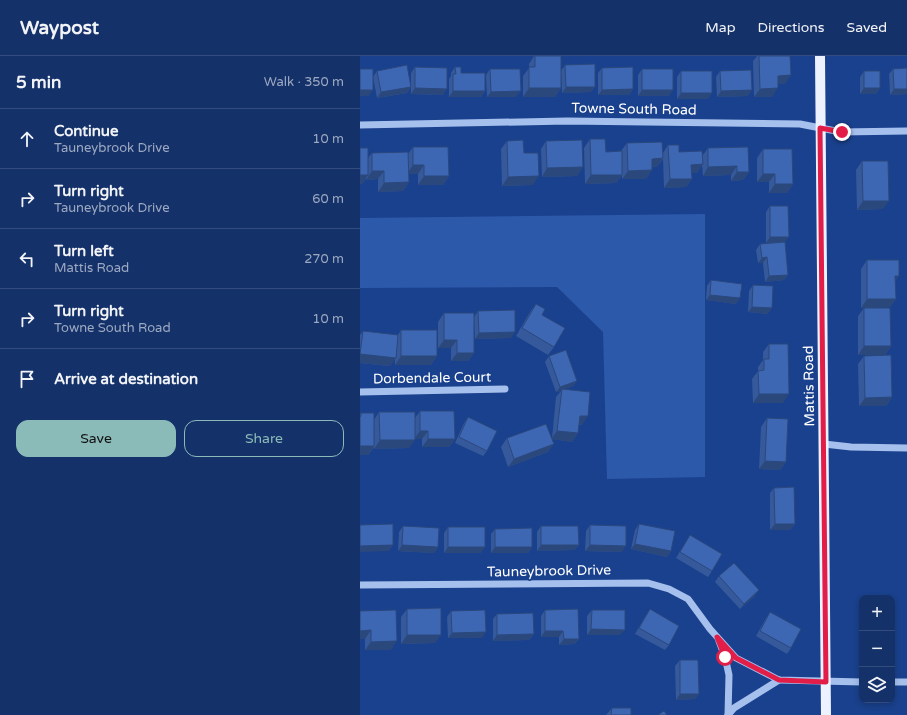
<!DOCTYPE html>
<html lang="en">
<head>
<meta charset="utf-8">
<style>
	body { margin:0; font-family:"Varela Round",sans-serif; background:#213d72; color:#f1f3f6 }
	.controls { position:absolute; right:12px; bottom:12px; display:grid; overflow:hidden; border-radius:8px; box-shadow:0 2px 6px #0003 }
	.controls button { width:36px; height:36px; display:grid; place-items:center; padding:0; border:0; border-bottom:1px solid #334c7e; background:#14316a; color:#f1f3f6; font:20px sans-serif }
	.stop { position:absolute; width:12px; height:12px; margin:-9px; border:3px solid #e11d48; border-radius:50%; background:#fff }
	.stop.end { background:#e11d48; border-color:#fff; box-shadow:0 1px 4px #0008 }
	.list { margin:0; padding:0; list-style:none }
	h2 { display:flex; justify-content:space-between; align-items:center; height:52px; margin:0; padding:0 16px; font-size:17px }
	h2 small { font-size:13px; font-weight:400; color:#9da9c1 }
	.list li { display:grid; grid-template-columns:26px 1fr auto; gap:12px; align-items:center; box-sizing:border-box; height:60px; padding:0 16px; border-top:1px solid #334c7e }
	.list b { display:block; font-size:15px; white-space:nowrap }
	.list p { margin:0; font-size:13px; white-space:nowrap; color:#9da9c1 }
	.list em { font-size:13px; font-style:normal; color:#9da9c1 }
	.actions { display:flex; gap:8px; padding:12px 16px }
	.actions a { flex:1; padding:9px 0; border:1px solid #8bbbb9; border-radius:12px; text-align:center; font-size:14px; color:#8bbbb9 }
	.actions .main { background:#8bbbb9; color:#111 }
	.icon { flex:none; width:22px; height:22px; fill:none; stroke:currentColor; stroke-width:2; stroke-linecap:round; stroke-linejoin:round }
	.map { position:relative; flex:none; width:547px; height:659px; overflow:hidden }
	header { display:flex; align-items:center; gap:24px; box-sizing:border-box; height:56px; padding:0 20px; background:#14316a; border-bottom:1px solid #334c7e }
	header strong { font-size:19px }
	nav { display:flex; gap:22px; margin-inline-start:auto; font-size:14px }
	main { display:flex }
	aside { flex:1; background:#14316a }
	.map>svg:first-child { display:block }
	.green { fill:#2d59ab }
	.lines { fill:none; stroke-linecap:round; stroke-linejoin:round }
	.minor { stroke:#a6c0ee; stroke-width:7 }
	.major { stroke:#edf2ff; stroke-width:10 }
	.wall { fill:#35599a }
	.shaded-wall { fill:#2b487d }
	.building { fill:#3e67b3; stroke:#2b487d }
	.route { stroke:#e11d48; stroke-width:5 }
	.labels { text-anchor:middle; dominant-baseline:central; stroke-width:3.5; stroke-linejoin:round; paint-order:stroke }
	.street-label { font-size:14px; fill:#fff; stroke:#1a418d }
</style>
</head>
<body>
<header>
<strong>Waypost</strong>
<nav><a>Map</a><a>Directions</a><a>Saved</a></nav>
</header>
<main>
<aside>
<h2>5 min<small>Walk · 350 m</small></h2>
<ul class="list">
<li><svg class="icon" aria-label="ahead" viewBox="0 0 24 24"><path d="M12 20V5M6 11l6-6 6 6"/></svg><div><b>Continue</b><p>Tauneybrook Drive</p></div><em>10 m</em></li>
<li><svg class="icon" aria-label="right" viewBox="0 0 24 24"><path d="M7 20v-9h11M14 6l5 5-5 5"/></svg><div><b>Turn right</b><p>Tauneybrook Drive</p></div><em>60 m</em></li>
<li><svg class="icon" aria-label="left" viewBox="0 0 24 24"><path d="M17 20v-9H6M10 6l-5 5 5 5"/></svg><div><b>Turn left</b><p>Mattis Road</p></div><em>270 m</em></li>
<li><svg class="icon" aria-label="right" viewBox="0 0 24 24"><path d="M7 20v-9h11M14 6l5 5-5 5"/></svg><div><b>Turn right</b><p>Towne South Road</p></div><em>10 m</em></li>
<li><svg class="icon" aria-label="arrive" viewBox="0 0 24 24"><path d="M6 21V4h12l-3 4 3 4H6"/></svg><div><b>Arrive at destination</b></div></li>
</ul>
<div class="actions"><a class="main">Save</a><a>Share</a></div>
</aside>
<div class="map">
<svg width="547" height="659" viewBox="0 0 547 659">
	<rect width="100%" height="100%" fill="#1a418d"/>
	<path class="green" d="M345,158V421L247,423L243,276L197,231L0,232V162Z"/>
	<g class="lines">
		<g class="minor">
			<path d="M0,69L207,65L440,68L481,76L547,75"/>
			<path d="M0,336L145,333"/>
			<path d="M464,388L491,391L547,392"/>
			<path d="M0,529L288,527L309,533L328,543L350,573L376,602L419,624L502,626"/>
			<path d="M359,585L365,601L369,619L368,659"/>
			<path d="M532,626H547"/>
			<path d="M368,659L374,652L419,624"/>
		</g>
		<path class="major" d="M460,0L466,659"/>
	</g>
	<g class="wall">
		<path d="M174,0H201V32L195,41H163V20L169,12V8Z"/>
		<path d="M397,0H430L425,28H418L412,41H394L393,5Z"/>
		<path d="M205,9L235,31L231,36L202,37L201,15Z"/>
		<path d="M55,11L83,39L51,38V31L47,37L17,42L13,21L17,15L51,30V17Z"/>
		<path d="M95,11L101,17L125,35L121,41H89V23L91,20V17Z"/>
		<path d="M242,12L273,33L269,39H238V17Z"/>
		<path d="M547,12V38L530,39L529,18L533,13Z"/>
		<path d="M130,13L156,41H127L126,19Z"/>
		<path d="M282,13L309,40H278V19Z"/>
		<path d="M321,15L348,43H317V21Z"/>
		<path d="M360,15L388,40L357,41L356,21Z"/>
		<path d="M504,15L520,32L516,38H500V21Z"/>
		<path d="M230,83L246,96L261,95L267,87L303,97L308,89L319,96L343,99L348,92L389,116L383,124L371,125V119L343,120L342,109L337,117H331L332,123L326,131L304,132L303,103L297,111H292V114L286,123H262V115V119L256,127L225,128L224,92Z"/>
		<path d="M147,85L164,97L173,129L142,130L141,93Z"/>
		<path d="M186,85L223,111L217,120L182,121L181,93Z"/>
		<path d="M53,91L89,120L83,129H58V118H48L49,126L43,135L18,136V123L6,124V122L2,128L8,102L12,97L48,98Z"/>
		<path d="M403,93L433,128L427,137H409V126H397V102Z"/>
		<path d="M502,105L523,153L497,154L496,114Z"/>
		<path d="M410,150L425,186L428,219L424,224L405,226L403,207H398L396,194L400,188L415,187H406V156Z"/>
		<path d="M507,204L535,225L536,243L530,251L501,252V213Z"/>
		<path d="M351,224L376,248L346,244L347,230Z"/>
		<path d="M393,229L408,258L388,256L389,235Z"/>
		<path d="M176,248L182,259L194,291L188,299L156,280L170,256Z"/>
		<path d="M504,252L531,290L525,299H498V260Z"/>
		<path d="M118,255L151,282L115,283L114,261Z"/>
		<path d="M84,257L114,297L108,305H91V292H78V266Z"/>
		<path d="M41,274L77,300L71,309H35V303L30,310L0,307V279L3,275L38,279Z"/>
		<path d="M409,288L423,347H393L392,323L398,315V311L403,304V296Z"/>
		<path d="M189,300L217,325L213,330L205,333L222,369H219L218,377L212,386L192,383L188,396L148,411L141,391L147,382H192L196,341L201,335L196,336L185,306Z"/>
		<path d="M504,300L532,341L526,350H499L498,308Z"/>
		<path d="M60,355L95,383L89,391H62V383H55L49,392L14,393V391L8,399H0V358L1,357L14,364L19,356L55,362Z"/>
		<path d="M108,361L127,395L123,400L95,387L104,367Z"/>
		<path d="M407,362L426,406L420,414L399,413L401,371Z"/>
		<path d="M414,432L435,468L430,474H410V437Z"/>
		<path d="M279,468L311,495L307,501L271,493L275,474Z"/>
		<path d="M230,469L262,496L225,495L226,475Z"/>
		<path d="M43,470L78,491L74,497L38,495L39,476Z"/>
		<path d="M181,470L219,489L214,494L177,495V476Z"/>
		<path d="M88,471L121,497H84V477Z"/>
		<path d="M135,473L172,491L168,497H131V478Z"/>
		<path d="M330,479L352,515L348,521L316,502Z"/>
		<path d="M359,520L395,540L380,553L355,526Z"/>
		<path d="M47,553L75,587L41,588V561Z"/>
		<path d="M290,553L309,589L305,594L275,578L286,559Z"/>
		<path d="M185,554L219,583L214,588L199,589V581H181V560Z"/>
		<path d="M232,554L260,579H227V560Z"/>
		<path d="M0,555L31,594H5V583H0Z"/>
		<path d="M91,555L122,582H88L87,561Z"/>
		<path d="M410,556L431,592L427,598L396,580L406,562Z"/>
		<path d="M137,558L174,578L169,584L133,585V563Z"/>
		<path d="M320,604L339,638L335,643L316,644L315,610Z"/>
		<path d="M252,652L271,659H246Z"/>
	</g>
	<g class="shaded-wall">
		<path d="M431,19L425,28H412L418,20Z"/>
		<path d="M51,31L47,37L17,42L21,36Z"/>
		<path d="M206,31H235L231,36L202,37Z"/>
		<path d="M55,32L87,33L83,39L51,38Z"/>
		<path d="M169,32H201L195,41H163Z"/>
		<path d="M418,32L412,41H394L400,33Z"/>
		<path d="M504,32H520L516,38H500Z"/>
		<path d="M273,33L269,39H238L242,34Z"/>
		<path d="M534,33H547V38L530,39Z"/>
		<path d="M0,34H13L9,40H0Z"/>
		<path d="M282,34H313L309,40H278Z"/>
		<path d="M392,34L388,40L357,41L361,35Z"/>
		<path d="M93,35H125L121,41H89Z"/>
		<path d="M161,35L156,41H127L131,36Z"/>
		<path d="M321,37H352L348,43H317Z"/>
		<path d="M303,102L297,111H286L292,103Z"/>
		<path d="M343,108L337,117H325L331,109Z"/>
		<path d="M53,109H64L58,118H47Z"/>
		<path d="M377,110L371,119L343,120L348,111Z"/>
		<path d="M223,111L217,120L182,121L187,112Z"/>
		<path d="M292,114L286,123H262L268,115Z"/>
		<path d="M12,115H24L18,123L6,124Z"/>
		<path d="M377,116H389L383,124L371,125Z"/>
		<path d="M403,118H415L409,126H397Z"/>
		<path d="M0,119H8L2,128H0Z"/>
		<path d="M231,119H262L256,127L225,128Z"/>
		<path d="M64,120H89L83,129H58Z"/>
		<path d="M179,120L173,129L142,130L148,121Z"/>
		<path d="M310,123H332L326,131L304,132Z"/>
		<path d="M49,126L43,135L18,136L24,127Z"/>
		<path d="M415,128H433L427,137H409Z"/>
		<path d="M503,145H529L523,153L497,154Z"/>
		<path d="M410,181H429L425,186L406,187Z"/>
		<path d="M407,201L403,207H398L402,202Z"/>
		<path d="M428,219L424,224L405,226L409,220Z"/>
		<path d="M535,220H539L533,228Z"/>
		<path d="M350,239L380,242L376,248L346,244Z"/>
		<path d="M507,243H536L530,251L501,252Z"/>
		<path d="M392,251L412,252L408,258L388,256Z"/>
		<path d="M155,276L151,282L115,283L119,277Z"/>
		<path d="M84,284H97L91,292H78Z"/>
		<path d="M504,290H531L525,299H498Z"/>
		<path d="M97,297H114L108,305H91Z"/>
		<path d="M0,298L36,302L30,310L0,307Z"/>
		<path d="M41,300H77L71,309H35Z"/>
		<path d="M217,325L213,330L202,334V333L201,335L196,336L200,331Z"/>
		<path d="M399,338H429L423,347H393Z"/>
		<path d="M532,341L526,350H499L505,342Z"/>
		<path d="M220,360H228L222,369L214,368Z"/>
		<path d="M60,375H68L62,383H54Z"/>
		<path d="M197,375L218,377L212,386L191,383Z"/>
		<path d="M68,383H95L89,391H62Z"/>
		<path d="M20,384H55L49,392L14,393Z"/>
		<path d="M194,388L188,396L148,411L154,403Z"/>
		<path d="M0,390H14L8,399H0Z"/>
		<path d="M405,405L426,406L420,414L399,413Z"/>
		<path d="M415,468H435L430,474H410Z"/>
		<path d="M275,488L311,495L307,501L271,493Z"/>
		<path d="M33,489L29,495L0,496V490Z"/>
		<path d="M42,489L78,491L74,497L38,495Z"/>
		<path d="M181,489H219L214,494L177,495Z"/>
		<path d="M230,489L266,490L262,496L225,495Z"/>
		<path d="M88,491H125L121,497H84Z"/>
		<path d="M135,491H172L168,497H131Z"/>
		<path d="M399,534L395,540L380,553L384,548Z"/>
		<path d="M231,573L265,574L260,579H227Z"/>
		<path d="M11,574L5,583H0V575Z"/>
		<path d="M185,575H203L199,581H181Z"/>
		<path d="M126,576L122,582H88L92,577Z"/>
		<path d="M174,578L169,584L133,585L137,579Z"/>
		<path d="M47,579H81L75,587L41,588Z"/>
		<path d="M204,583H219L214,588L199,589Z"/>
		<path d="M37,585L31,594H5L11,586Z"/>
		<path d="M320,638H339L335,643L316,644Z"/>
	</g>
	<g class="building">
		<path d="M175,0H201V32H169V11H175Z"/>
		<path d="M399,0H430L431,19L418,20V32L400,33Z"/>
		<path d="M235,8V31H206L205,9Z"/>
		<path d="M47,9L51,31L21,36L17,15Z"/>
		<path d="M55,11L87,12V33L55,32Z"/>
		<path d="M95,11H101V17H125V35H93V18H96Z"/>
		<path d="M273,11V33L242,34V12Z"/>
		<path d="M547,12V33H534L533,13Z"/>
		<rect x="0" y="13" width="13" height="21"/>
		<path d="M130,13H160L161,35L131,36Z"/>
		<rect x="282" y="13" width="31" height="21"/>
		<path d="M391,14L392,34L361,35L360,15Z"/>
		<rect x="321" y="15" width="31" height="22"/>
		<rect x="504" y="15" width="16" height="17"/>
		<path d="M230,83H245L246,96L262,95V119H231Z"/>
		<path d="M163,84L164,97H178L179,120L148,121L147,85Z"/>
		<path d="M222,84L223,111L187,112L186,85Z"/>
		<path d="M302,86L303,102L292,103V114L268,115L267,87Z"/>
		<path d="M308,89H319V96L342,95L343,108L331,109L332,123H310Z"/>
		<path d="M53,91H88L89,120H64V109H53Z"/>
		<path d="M388,91L389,116H377V110L348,111V92Z"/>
		<rect x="0" y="92" width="8" height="27"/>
		<path d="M403,93H432L433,128H415V118H403Z"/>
		<path d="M48,96L49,126L24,127V115H12V97Z"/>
		<path d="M502,105H528L529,145H503Z"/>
		<path d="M410,150H428L429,181H410Z"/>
		<path d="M425,186L428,219L409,220L407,201L402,202L400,188Z"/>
		<path d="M507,204H539V220H535L536,243H507Z"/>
		<path d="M351,224L382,228L380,242L350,239Z"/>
		<path d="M393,229L413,230L412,252L392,251Z"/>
		<path d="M176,248L185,253L182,259L205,272L194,291L162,272Z"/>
		<path d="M504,252H530L531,290H504Z"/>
		<path d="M155,254V276L119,277L118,255Z"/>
		<path d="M84,257H114V297H97V284H84Z"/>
		<rect x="41" y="274" width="36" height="26"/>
		<path d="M3,275L38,279L36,302L0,298Z"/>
		<path d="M409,288H428L429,338H399L398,315L404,314V303H409Z"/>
		<path d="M206,294L217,325L200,331L189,300Z"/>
		<path d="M531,299L532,341L505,342L504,300Z"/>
		<path d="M202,333L230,336L228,360H220L218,377L197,375Z"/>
		<path d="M60,355H94L95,383H68V375H60Z"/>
		<path d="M19,356H55V384H20Z"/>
		<path d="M1,357H14V390H0V361L1,360Z"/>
		<path d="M108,361L137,375L127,395L99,381Z"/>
		<path d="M407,362L428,363L426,406L405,405Z"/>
		<path d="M186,368L194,388L154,403L147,382Z"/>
		<path d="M434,431L435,468H415L414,432Z"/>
		<path d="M33,468V489L0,490V469Z"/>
		<path d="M279,468L315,475L311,495L275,488Z"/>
		<path d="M230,469L266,470V490L230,489Z"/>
		<path d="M43,470L79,472L78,491L42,489Z"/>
		<path d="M181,470H218L219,489H181Z"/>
		<rect x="88" y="471" width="37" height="20"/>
		<path d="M172,472V491H135V473Z"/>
		<path d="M330,479L362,498L352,515L320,496Z"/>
		<path d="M374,507L399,534L384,548L359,520Z"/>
		<path d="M81,552V579H47V553Z"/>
		<path d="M218,553L219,583H204L203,575H185V554Z"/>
		<path d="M290,553L319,570L309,589L279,572Z"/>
		<path d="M36,554L37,585L11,586V574L0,575V555Z"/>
		<path d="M125,554L126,576L92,577L91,555Z"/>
		<path d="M232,554H265V574L231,573Z"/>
		<path d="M410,556L441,573L431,592L400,575Z"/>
		<path d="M173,557L174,578L137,579V558Z"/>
		<path d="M320,604H338L339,638H320Z"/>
		<path d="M252,652H271V659H251Z"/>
		<path d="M304,655L307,659H298Z"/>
	</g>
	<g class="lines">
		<path class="route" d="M365,601L357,581L376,602L419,624L466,626L460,72L482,76"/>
	</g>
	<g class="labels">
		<g class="street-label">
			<text transform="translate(274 53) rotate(1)">Towne South Road</text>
			<text transform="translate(72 322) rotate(-1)">Dorbendale Court</text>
			<text transform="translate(449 330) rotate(-91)">Mattis Road</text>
			<text transform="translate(189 515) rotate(-1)">Tauneybrook Drive</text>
		</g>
	</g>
</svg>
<div class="controls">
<button>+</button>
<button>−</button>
<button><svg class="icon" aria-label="layers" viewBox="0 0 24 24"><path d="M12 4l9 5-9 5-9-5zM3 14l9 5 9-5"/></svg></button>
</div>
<div class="stop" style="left:365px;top:601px"></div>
<div class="stop end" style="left:482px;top:76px"></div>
</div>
</main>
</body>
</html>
